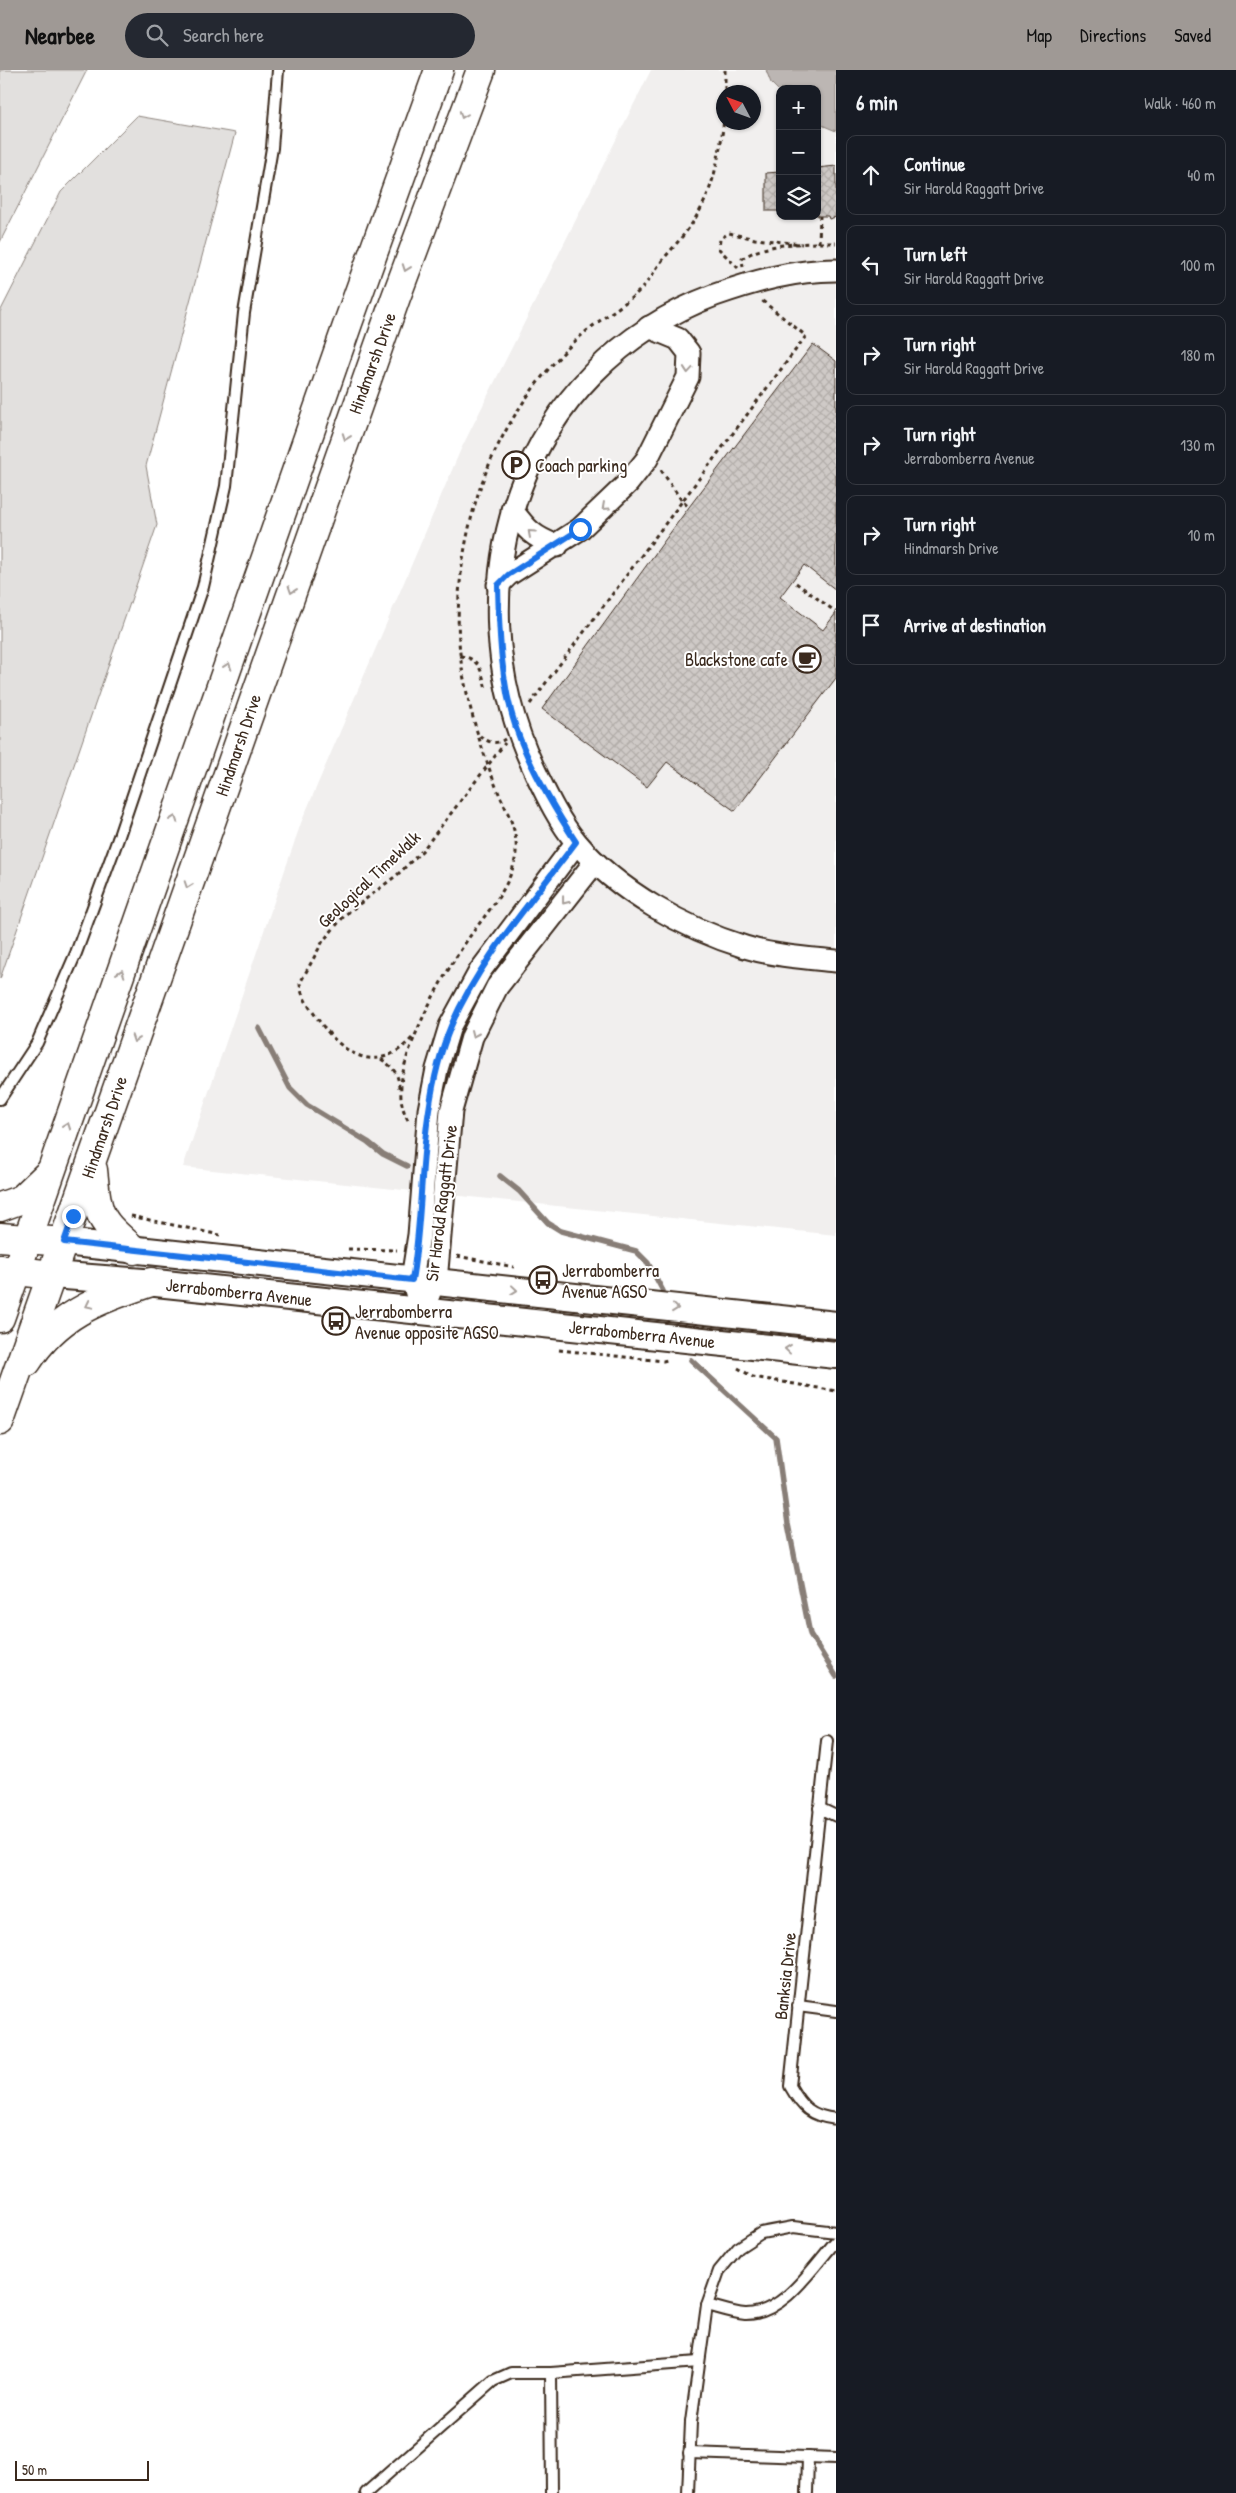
<!DOCTYPE html>
<html lang="en">
<head>
<meta charset="utf-8">
<style>
	body { margin:0; font-family:"Patrick Hand",sans-serif; background:#242831; color:#f1f3f6 }
	.controls { position:absolute; right:15px; top:15px; display:grid; overflow:hidden; border-radius:10px; box-shadow:0 1px 4px #0004 }
	.controls button { width:45px; height:45px; display:grid; place-items:center; padding:0; border:0; border-bottom:1px solid #363941; background:#171b24; color:#f1f3f6; font:25px sans-serif }
	.compass { position:absolute; left:716px; top:15px; width:45px; height:45px; border-radius:50%; background:#171b24; box-shadow:0 1px 4px #0004; rotate:311deg }
	.scale { position:absolute; left:15px; bottom:12px; width:134px; box-sizing:border-box; padding-left:5px; border:2px solid #3b2a1e; border-top:0; font-size:14px; line-height:18px; white-space:nowrap; color:#3b2a1e; -webkit-text-stroke:4px #fff; paint-order:stroke }
	.stop { position:absolute; width:15px; height:15px; margin:-11px; border:4px solid #1a73e8; border-radius:50%; background:#fff }
	.stop.end { background:#1a73e8; border-color:#fff; box-shadow:0 1px 5px #0008 }
	.list { margin:0; padding:0; list-style:none }
	h2 { display:flex; justify-content:space-between; align-items:center; height:65px; margin:0; padding:0 20px; font-size:21px }
	h2 small { font-size:16px; font-weight:400; color:#9ea1a6 }
	.list li { display:grid; grid-template-columns:32px 1fr auto; gap:15px; align-items:center; box-sizing:border-box; height:80px; margin:0 10px 10px; padding:0 10px; border:1px solid #363941; border-radius:10px }
	.list b { display:block; font-size:19px; white-space:nowrap }
	.list p { margin:0; font-size:16px; white-space:nowrap; color:#9ea1a6 }
	.list em { font-size:16px; font-style:normal; color:#9ea1a6 }
	.icon { flex:none; width:28px; height:28px; fill:none; stroke:currentColor; stroke-width:2; stroke-linecap:round; stroke-linejoin:round }
	.map { position:relative; flex:none; width:836px; height:2423px; overflow:hidden }
	header { display:flex; align-items:center; gap:30px; box-sizing:border-box; height:70px; padding:0 25px; background:#9f9995; color:#111 }
	header strong { font-size:24px }
	nav { display:flex; gap:28px; margin-inline-start:auto; font-size:18px }
	.search { width:350px; height:45px; background:#242831; display:flex; align-items:center; gap:12px; box-sizing:border-box; padding:0 18px; border-radius:28px; color:#9ea1a6; font-size:19px }
	main { display:flex }
	aside { flex:1; background:#171b24 }
	.map>svg:first-child { display:block }
	.built { fill:#f1efee; fill-rule:evenodd }
	.green { fill:#e2e0de; stroke:#8e857e }
	.water { fill:#bcb6b3; stroke:#887e77 }
	.lines { fill:none; stroke-linecap:round; stroke-linejoin:round }
	.stream { stroke:#887e77; stroke-width:5.5 }
	.building { fill:url(#building-cross-hatch); stroke:#3b2a1e }
	.service-casing { stroke:#3b2a1e; stroke-width:14 }
	.minor-casing { stroke:#3b2a1e; stroke-width:25 }
	.tertiary-casing { stroke:#3b2a1e; stroke-width:30 }
	.secondary-casing { stroke:#3b2a1e; stroke-width:31 }
	.primary-casing { stroke:#3b2a1e; stroke-width:31 }
	.path { stroke:#3b2a1e; stroke-width:3; stroke-dasharray:4 4; stroke-linecap:butt }
	.service { stroke:#fff; stroke-width:10 }
	.minor { stroke:#fff; stroke-width:21 }
	.tertiary { stroke:#fff; stroke-width:26 }
	.secondary { stroke:#fff; stroke-width:28 }
	.primary { stroke:#fff; stroke-width:28 }
	.oneway { stroke:#a79f9a }
	.route { stroke:#1a73e8; stroke-width:6 }
	.labels { text-anchor:middle; dominant-baseline:central; stroke-width:4; stroke-linejoin:round; paint-order:stroke }
	.street-label { font-size:18px; fill:#3b2a1e; stroke:#fff }
	.poi-label { font-size:18px; fill:#3b2a1e; stroke:#fff; text-anchor:start }
</style>
</head>
<body>
<header>
<strong>Nearbee</strong>
<div class="search"><svg class="icon" aria-label="search" viewBox="0 0 24 24"><circle cx="10" cy="10" r="6"/><path d="M15 15l6 6"/></svg>Search here</div>
<nav><a>Map</a><a>Directions</a><a>Saved</a></nav>
</header>
<main>
<div class="map">
<svg width="836" height="2423" viewBox="0 0 836 2423">
	<defs>
		<pattern id="building-cross-hatch" width="8" height="8" patternUnits="userSpaceOnUse" patternTransform="scale(1.25)"><rect width="8" height="8" fill="#cfcac7"/><path d="M0 0l8 8M0 8l8-8" fill="none" stroke="#b3aeaa"/></pattern>
	</defs>
	<rect width="100%" height="100%" fill="#fff"/>
	<filter id="ink" filterUnits="userSpaceOnUse"><feTurbulence type="fractalNoise" baseFrequency=".02" numOctaves="2"/><feDisplacementMap in="SourceGraphic" scale="10" xChannelSelector="R" yChannelSelector="G"/><feConvolveMatrix kernelMatrix="1 2 1 2 8 2 1 2 1" color-interpolation-filters="sRGB"/></filter>
	<g filter="url(#ink)">
		<path class="built" d="M651,0H836V1165L183,1097L301,753L461,379ZM780,19H817V146H780ZM724,22H754V52H724Z"/>
		<g class="green">
			<path d="M0,0H87L0,172Z"/>
			<path d="M137,46L235,63L146,396L157,455L0,909V242L61,122Z"/>
		</g>
		<path class="water" d="M766,0H836V61L817,53V19H780V22L771,13Z"/>
		<g class="lines">
			<g class="stream">
				<path d="M259,958L290,1018L307,1035L368,1072L383,1084L407,1096"/>
				<path d="M500,1106L519,1121L548,1153L561,1161L636,1181L648,1193L663,1221"/>
				<path d="M691,1290L776,1368L788,1454L810,1564L836,1606"/>
			</g>
		</g>
		<g class="building">
			<path d="M836,96V147L829,149L828,146H817V98Z"/>
			<path d="M780,102V141H766V103Z"/>
			<path d="M813,274L836,291V520L804,495L780,527L823,560L836,543V608L735,741L667,692L647,717L542,639L689,437Z"/>
		</g>
		<g class="lines">
			<g class="service-casing">
				<g id="service">
					<path d="M0,1029L37,973L76,883L118,769L203,517L226,416L244,243L272,78L278,0"/>
					<path d="M827,1671L790,2016C802,2037 810,2046 836,2049"/>
					<path d="M819,1738L836,1746"/>
					<path d="M798,1936L836,1941"/>
					<path d="M707,2235C719,2238 733,2243 745,2244C783,2245 813,2197 836,2171"/>
					<path d="M551,2303L552,2423"/>
					<path d="M689,2383L836,2388"/>
					<path d="M366,2423L493,2311L511,2303H551L699,2292"/>
					<path d="M688,2423L691,2352L707,2235L719,2201L738,2178L761,2163L793,2157L836,2162"/>
					<path d="M807,2423L808,2387"/>
				</g>
			</g>
			<g class="minor-casing">
				<g id="minor">
					<path d="M836,200C794,200 755,211 715,225C521,297 448,516 534,699C546,724 559,752 577,773C618,822 686,859 745,877C774,886 806,888 836,891"/>
					<path d="M512,440C527,460 533,467 557,476"/>
					<path d="M498,515L508,505L580,459L628,413L647,389L688,307L689,283L678,269L649,257"/>
					<path d="M429,1225L437,1200L451,1041L472,967L497,917L595,792"/>
					<path d="M421,1241L412,1209L419,1165L429,1040L437,999L450,956L480,901L576,773"/>
				</g>
			</g>
			<g class="tertiary-casing">
				<g id="tertiary">
					<path d="M64,1172L836,1255"/>
					<path d="M52,1205L156,1213L836,1285"/>
				</g>
			</g>
			<g class="secondary-casing">
				<g id="secondary">
					<path d="M0,1167L64,1172"/>
					<path d="M0,1199L52,1205"/>
				</g>
			</g>
			<g class="primary-casing">
				<g id="primary">
					<path d="M93,1100C98,1147 98,1149 134,1180"/>
					<path d="M0,1137L22,1129L47,1105"/>
					<path d="M0,1248L348,253L439,0"/>
					<path d="M27,1292C59,1242 99,1230 151,1212"/>
					<path d="M0,1351L396,227L481,0"/>
				</g>
			</g>
			<g class="path">
				<path d="M725,0V22"/>
				<path d="M819,173L820,146"/>
				<path d="M743,197L742,189C764,172 809,173 836,173"/>
				<path d="M738,198L719,179L720,169L729,163L755,169L802,174"/>
				<path d="M661,400L682,431L689,437"/>
				<path d="M796,513L836,542"/>
				<path d="M460,586C480,588 482,602 486,620"/>
				<path d="M530,634L806,266L760,229"/>
				<path d="M480,666C489,673 496,675 505,669"/>
				<path d="M412,968C376,1007 342,984 317,948C310,938 300,925 300,913L323,871L345,845L397,805L422,781L505,673"/>
				<path d="M381,989C393,997 399,1004 399,1018"/>
				<path d="M408,1050C396,1029 401,1006 408,984C423,942 443,906 468,869C481,850 500,829 509,808C528,765 505,744 492,706C481,677 471,644 465,614C452,554 459,492 475,434C493,371 533,308 583,264C600,249 620,238 637,223C647,214 653,203 661,192C673,177 686,164 696,147C714,119 720,82 724,50"/>
				<path d="M131,1146L220,1165"/>
				<path d="M348,1179L397,1180"/>
				<path d="M457,1186L514,1197"/>
				<path d="M559,1280L663,1291L668,1290"/>
				<path d="M738,1298L753,1307L836,1321"/>
			</g>
			<use href="#service" class="service"/>
			<use href="#minor" class="minor"/>
			<use href="#tertiary" class="tertiary"/>
			<use href="#secondary" class="secondary"/>
			<use href="#primary" class="primary"/>
		</g>
		<defs><path id="oneway-chevron" d="M-2-3.5L2.5 0L-2 3.5" fill="none" stroke-width="1.6" stroke-linecap="round" stroke-linejoin="round" transform="scale(1.25)"/></defs>
		<g class="oneway">
			<use href="#oneway-chevron" transform="translate(463 45) rotate(111)"/>
			<use href="#oneway-chevron" transform="translate(406 198) rotate(110)"/>
			<use href="#oneway-chevron" transform="translate(688 300) rotate(95)"/>
			<use href="#oneway-chevron" transform="translate(346 367) rotate(110)"/>
			<use href="#oneway-chevron" transform="translate(605 437) rotate(138)"/>
			<use href="#oneway-chevron" transform="translate(531 463) rotate(-138)"/>
			<use href="#oneway-chevron" transform="translate(292 520) rotate(109)"/>
			<use href="#oneway-chevron" transform="translate(228 596) rotate(-71)"/>
			<use href="#oneway-chevron" transform="translate(174 749) rotate(-71)"/>
			<use href="#oneway-chevron" transform="translate(188 815) rotate(109)"/>
			<use href="#oneway-chevron" transform="translate(565 831) rotate(128)"/>
			<use href="#oneway-chevron" transform="translate(121 903) rotate(-71)"/>
			<use href="#oneway-chevron" transform="translate(474 964) rotate(114)"/>
			<use href="#oneway-chevron" transform="translate(135 969) rotate(109)"/>
			<use href="#oneway-chevron" transform="translate(67 1056) rotate(-70)"/>
			<use href="#oneway-chevron" transform="translate(514 1220) rotate(6)"/>
			<use href="#oneway-chevron" transform="translate(89 1235) rotate(154)"/>
			<use href="#oneway-chevron" transform="translate(675 1238) rotate(6)"/>
			<use href="#oneway-chevron" transform="translate(788 1279) rotate(-174)"/>
		</g>
	</g>
	<g class="lines" filter="url(#ink)">
		<path class="route" d="M73,1146L64,1172L412,1210C422,1154 420,1096 429,1040C433,1012 440,982 451,956C479,890 533,830 576,772C553,737 530,698 516,658C501,613 499,562 498,515L508,505L580,459"/>
	</g>
	<defs>
		<g id="parking-ring" transform="scale(1.4375)"><circle r="9.5" fill="#fff" stroke="#3b2a1e" stroke-width="1.5"/><path d="M-3.5-5.5H1a3.5 3.5 0 0 1 0 7H-1V5.5H-3.5ZM-1-3.4V-.6H.8a1.4 1.4 0 0 0 0-2.8Z" fill="#3b2a1e"/></g>
		<g id="cafe-ring" transform="scale(1.4375)"><circle r="9.5" fill="#fff" stroke="#3b2a1e" stroke-width="1.5"/><path d="M-5.5-4.5H6V0H3Q3 3.5 0 3.5H-2.5Q-5.5 3.5-5.5 0ZM3-3.2v2h1.7v-2ZM-6 4.5H4V6H-6Z" fill="#3b2a1e"/></g>
		<g id="bus-ring" transform="scale(1.4375)"><circle r="9.5" fill="#fff" stroke="#3b2a1e" stroke-width="1.5"/><path d="M-5-6H5V4H4V6H2V4H-2V6H-4V4H-5ZM-3.5-4V0h7V-4ZM-3.5 1.2v1.5H-2V1.2ZM2 1.2v1.5H3.5V1.2Z" fill="#3b2a1e"/></g>
	</defs>
	<g fill-rule="evenodd">
		<use href="#parking-ring" x="516" y="395"/>
		<use href="#cafe-ring" x="807" y="589"/>
		<use href="#bus-ring" x="543" y="1210"/>
		<use href="#bus-ring" x="336" y="1251"/>
	</g>
	<g class="labels">
		<g class="street-label">
			<text transform="translate(372 293) rotate(-70)">Hindmarsh Drive</text>
			<text transform="translate(238 675) rotate(-71)">Hindmarsh Drive</text>
			<text transform="translate(369 809) rotate(-43)">Geological TimeWalk</text>
			<text transform="translate(104 1057) rotate(-71)">Hindmarsh Drive</text>
			<text transform="translate(441 1133) rotate(-83)">Sir Harold Raggatt Drive</text>
			<text transform="translate(239 1222) rotate(6)">Jerrabomberra Avenue</text>
			<text transform="translate(642 1264) rotate(6)">Jerrabomberra Avenue</text>
			<text transform="translate(785 1906) rotate(-84)">Banksia Drive</text>
		</g>
		<g class="poi-label">
			<text x="535" y="395">Coach parking</text>
			<text x="788" y="589" text-anchor="end">Blackstone cafe</text>
			<text x="562" y="1200">Jerrabomberra<tspan x="562" dy="21">Avenue AGSO</tspan></text>
			<text x="355" y="1241">Jerrabomberra<tspan x="355" dy="21">Avenue opposite AGSO</tspan></text>
		</g>
	</g>
</svg>
<div class="controls">
<button>+</button>
<button>−</button>
<button><svg class="icon" aria-label="layers" viewBox="0 0 24 24"><path d="M12 4l9 5-9 5-9-5zM3 14l9 5 9-5"/></svg></button>
</div>
<svg class="compass" viewBox="-18 -18 36 36"><path d="M0-13l5 13h-10z" fill="#e53935"/><path d="M0 13l5-13h-10z" fill="#9ea1a6"/></svg>
<div class="scale">50 m</div>
<div class="stop" style="left:580px;top:459px"></div>
<div class="stop end" style="left:73px;top:1146px"></div>
</div>
<aside>
<h2>6 min<small>Walk · 460 m</small></h2>
<ul class="list">
<li><svg class="icon" aria-label="ahead" viewBox="0 0 24 24"><path d="M12 20V5M6 11l6-6 6 6"/></svg><div><b>Continue</b><p>Sir Harold Raggatt Drive</p></div><em>40 m</em></li>
<li><svg class="icon" aria-label="left" viewBox="0 0 24 24"><path d="M17 20v-9H6M10 6l-5 5 5 5"/></svg><div><b>Turn left</b><p>Sir Harold Raggatt Drive</p></div><em>100 m</em></li>
<li><svg class="icon" aria-label="right" viewBox="0 0 24 24"><path d="M7 20v-9h11M14 6l5 5-5 5"/></svg><div><b>Turn right</b><p>Sir Harold Raggatt Drive</p></div><em>180 m</em></li>
<li><svg class="icon" aria-label="right" viewBox="0 0 24 24"><path d="M7 20v-9h11M14 6l5 5-5 5"/></svg><div><b>Turn right</b><p>Jerrabomberra Avenue</p></div><em>130 m</em></li>
<li><svg class="icon" aria-label="right" viewBox="0 0 24 24"><path d="M7 20v-9h11M14 6l5 5-5 5"/></svg><div><b>Turn right</b><p>Hindmarsh Drive</p></div><em>10 m</em></li>
<li><svg class="icon" aria-label="arrive" viewBox="0 0 24 24"><path d="M6 21V4h12l-3 4 3 4H6"/></svg><div><b>Arrive at destination</b></div></li>
</ul>
</aside>
</main>
</body>
</html>
